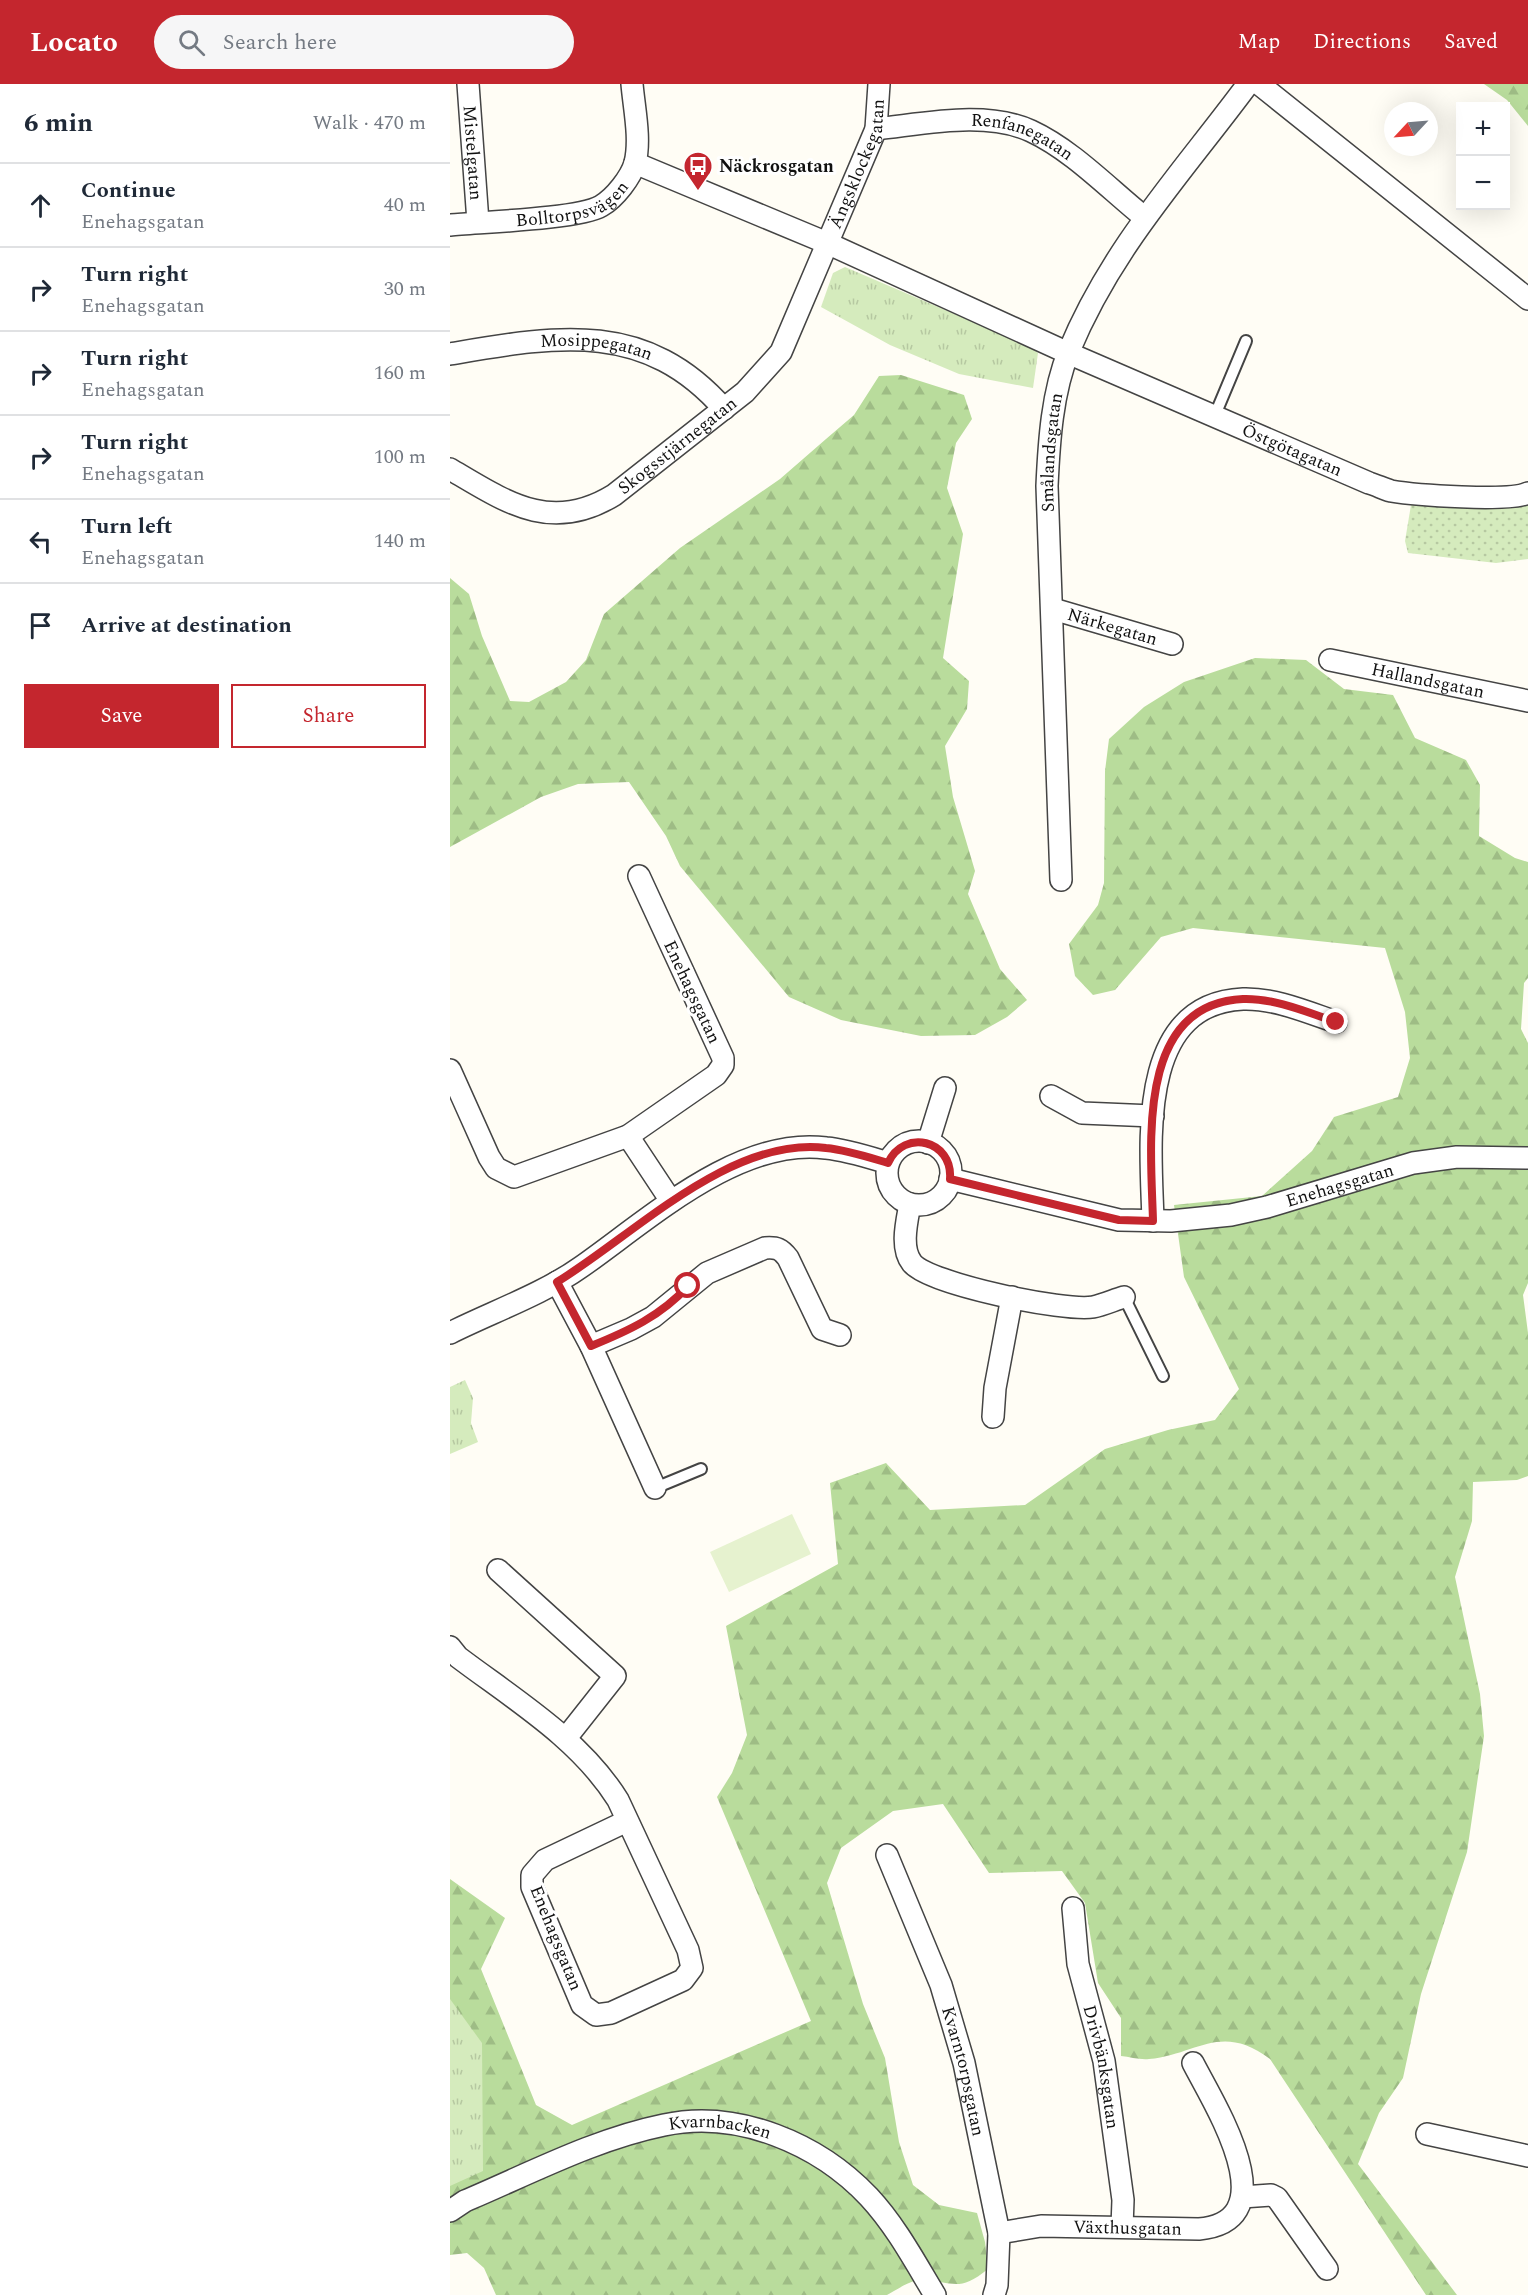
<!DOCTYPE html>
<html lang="en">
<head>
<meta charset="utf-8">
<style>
	body { margin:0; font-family:Spectral,serif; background:#f6f6f7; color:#1f2937 }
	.controls { position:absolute; right:18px; top:18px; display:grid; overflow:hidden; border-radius:0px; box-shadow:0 6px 24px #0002 }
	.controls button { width:54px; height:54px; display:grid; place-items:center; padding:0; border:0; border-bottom:2px solid #e0e1e3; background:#fff; color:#1f2937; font:30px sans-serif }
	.compass { position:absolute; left:934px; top:18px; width:54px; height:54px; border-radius:50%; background:#fff; box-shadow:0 6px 24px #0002; rotate:244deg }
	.stop { position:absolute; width:18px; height:18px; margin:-14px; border:4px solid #c4262e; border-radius:50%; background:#fff }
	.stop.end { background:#c4262e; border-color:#fff; box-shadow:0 2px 6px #0008 }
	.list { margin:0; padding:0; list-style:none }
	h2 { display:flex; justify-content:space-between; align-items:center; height:78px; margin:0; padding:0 24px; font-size:26px }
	h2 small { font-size:20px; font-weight:400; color:#747a83 }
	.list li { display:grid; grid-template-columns:39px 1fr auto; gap:18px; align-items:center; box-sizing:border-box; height:84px; padding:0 24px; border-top:2px solid #e0e1e3 }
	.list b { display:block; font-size:22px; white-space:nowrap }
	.list p { margin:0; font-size:20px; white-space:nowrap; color:#747a83 }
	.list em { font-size:20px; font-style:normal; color:#747a83 }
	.actions { display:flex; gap:12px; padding:18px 24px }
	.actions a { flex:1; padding:14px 0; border:2px solid #c4262e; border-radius:0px; text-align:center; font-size:21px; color:#c4262e }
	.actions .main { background:#c4262e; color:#fff }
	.icon { flex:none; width:33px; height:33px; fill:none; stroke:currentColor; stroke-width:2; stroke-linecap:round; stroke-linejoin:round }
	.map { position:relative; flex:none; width:1078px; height:2211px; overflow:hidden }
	header { display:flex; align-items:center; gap:36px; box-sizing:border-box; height:84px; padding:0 30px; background:#c4262e; color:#fff }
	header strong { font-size:28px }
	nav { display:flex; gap:33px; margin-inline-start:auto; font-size:21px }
	.search { width:420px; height:54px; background:#f6f6f7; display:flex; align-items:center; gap:15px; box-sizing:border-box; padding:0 21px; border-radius:33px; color:#747a83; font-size:22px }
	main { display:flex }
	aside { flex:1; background:#fff }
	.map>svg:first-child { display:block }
	.grass { fill:url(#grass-dots) }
	.forest { fill:url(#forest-firs) }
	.park { fill:url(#park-tufts) }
	.pitch { fill:#e6f2cf }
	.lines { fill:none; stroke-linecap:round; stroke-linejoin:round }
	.lane-casing { stroke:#444; stroke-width:14 }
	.street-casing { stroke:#444; stroke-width:24 }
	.lane { stroke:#fff; stroke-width:10 }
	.street { stroke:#fff; stroke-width:21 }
	.route { stroke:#c4262e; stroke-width:8 }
	.labels { text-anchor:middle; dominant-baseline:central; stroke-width:6; stroke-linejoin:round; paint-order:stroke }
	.street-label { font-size:18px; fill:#111; stroke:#fff }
	.poi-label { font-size:18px; font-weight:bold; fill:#111; stroke:#fff; text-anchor:start }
</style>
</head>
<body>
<header>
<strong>Locato</strong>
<div class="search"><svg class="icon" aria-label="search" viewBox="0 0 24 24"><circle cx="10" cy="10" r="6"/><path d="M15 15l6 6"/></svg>Search here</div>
<nav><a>Map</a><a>Directions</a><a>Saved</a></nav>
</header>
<main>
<aside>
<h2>6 min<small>Walk · 470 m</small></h2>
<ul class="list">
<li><svg class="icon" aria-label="ahead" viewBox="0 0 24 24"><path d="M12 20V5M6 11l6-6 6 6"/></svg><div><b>Continue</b><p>Enehagsgatan</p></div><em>40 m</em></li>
<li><svg class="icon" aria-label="right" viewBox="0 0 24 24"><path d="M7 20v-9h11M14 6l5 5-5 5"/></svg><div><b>Turn right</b><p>Enehagsgatan</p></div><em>30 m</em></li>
<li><svg class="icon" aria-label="right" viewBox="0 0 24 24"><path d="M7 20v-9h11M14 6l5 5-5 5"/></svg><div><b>Turn right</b><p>Enehagsgatan</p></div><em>160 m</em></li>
<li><svg class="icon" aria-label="right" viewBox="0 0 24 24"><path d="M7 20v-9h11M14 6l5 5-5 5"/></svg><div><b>Turn right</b><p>Enehagsgatan</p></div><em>100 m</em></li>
<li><svg class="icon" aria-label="left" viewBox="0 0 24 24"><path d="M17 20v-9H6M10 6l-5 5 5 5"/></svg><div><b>Turn left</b><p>Enehagsgatan</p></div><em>140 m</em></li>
<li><svg class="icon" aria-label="arrive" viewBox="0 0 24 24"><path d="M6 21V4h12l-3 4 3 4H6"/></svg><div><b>Arrive at destination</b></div></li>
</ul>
<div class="actions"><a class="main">Save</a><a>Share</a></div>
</aside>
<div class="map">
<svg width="1078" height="2211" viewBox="0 0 1078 2211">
	<defs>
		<pattern id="grass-dots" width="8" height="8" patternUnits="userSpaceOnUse" patternTransform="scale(1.5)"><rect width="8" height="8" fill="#d5ebbd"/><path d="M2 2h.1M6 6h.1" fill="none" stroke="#b6c8a1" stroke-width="1.8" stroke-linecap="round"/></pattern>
		<pattern id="forest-firs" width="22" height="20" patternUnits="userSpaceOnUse" patternTransform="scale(1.5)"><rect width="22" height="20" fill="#b9dc9c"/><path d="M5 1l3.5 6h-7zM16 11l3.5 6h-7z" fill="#9ebc85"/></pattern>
		<pattern id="park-tufts" width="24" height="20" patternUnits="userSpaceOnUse" patternTransform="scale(1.5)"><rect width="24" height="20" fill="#d5ebbd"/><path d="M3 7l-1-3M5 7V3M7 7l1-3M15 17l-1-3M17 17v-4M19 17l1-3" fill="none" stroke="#b6c8a1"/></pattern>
	</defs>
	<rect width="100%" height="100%" fill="#fffdf5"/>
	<path class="grass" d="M962,415H1078V475L1046,479L958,469L955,457Z"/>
	<g class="forest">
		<path d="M1034,0H1078V42L1057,16Z"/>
		<path d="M451,291L514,311L522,335L506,359L497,404L513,450L493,574L519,597L517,625L495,662L503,713L525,787L518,810L550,885L577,916L557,933L525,951L471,952L391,936L339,913L230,782L216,752L179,698L128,700L91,713L0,763V494L19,510L32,552L60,617L79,618L116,598L136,576L154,530L230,464L330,395L376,355L404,331L429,292Z"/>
		<path d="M805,574L856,576L894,605L943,611L965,654L1016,676L1030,701L1029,752L1065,774L1078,778V894L1074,899L1071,945L1078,959V1199L1073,1211L1078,1249V1392L1067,1396L1023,1398L1022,1437L1005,1493L1030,1610L1034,1652L1017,1768L971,1910L953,1994L929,2029L908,2080L1007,2211H976L820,1975C771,1938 748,1970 699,1975C690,1976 680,1973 671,1972V1934L648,1899L635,1819L612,1787L539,1789L493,1720L443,1727L391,1764L377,1799L413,1920L435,1974L449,2058L463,2101L489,2121L527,2129L535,2158L538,2185C506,2211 503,2195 466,2197C457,2198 445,2207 437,2211H46L34,2184L17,2169L0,2171V1795L55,1834L31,1885L86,2021L122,2041L361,1937L267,1713L282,1689L297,1651L276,1542L388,1480L380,1399L436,1379L480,1426L575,1421L655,1365L718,1346L765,1336L789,1305L734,1193L724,1121L812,1112L862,1067L884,1033L948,1013L960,974L955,928L935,864L743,844L711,853L665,906L643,911L625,892L619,860L648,821L654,799L655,687L659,655L694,623L734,598Z"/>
	</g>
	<g class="park">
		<path d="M395,183L577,261L588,269L583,304L509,290L440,261L371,223L383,189Z"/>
		<path d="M15,1296L23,1314L21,1339L28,1358L0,1370V1303Z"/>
		<path d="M0,1915L32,1959L33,2087L0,2102Z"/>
	</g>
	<path class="pitch" d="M342,1430L361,1470L279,1508L260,1468Z"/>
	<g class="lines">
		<g class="lane-casing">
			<g id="lane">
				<path d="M765,331L796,257"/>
				<path d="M674,1213L713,1292"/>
				<path d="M205,1404L251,1385"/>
			</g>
		</g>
		<g class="street-casing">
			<g id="street">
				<path id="s1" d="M18,0L28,138"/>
				<path d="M809,0L1078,215"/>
				<path id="s2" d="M426,45C474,40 535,26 581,47C622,66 658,104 694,133"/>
				<path id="s3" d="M185,79L377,159L618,269L919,399C926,401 934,405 941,407C964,411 1060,418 1078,409"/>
				<path id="s4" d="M0,141C31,138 129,135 151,122C165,114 181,93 185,79C191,55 184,24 182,0"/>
				<path id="s5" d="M0,270C106,252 195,235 274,325"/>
				<path id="s6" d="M0,385C56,418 101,450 164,411L295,308L331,268L426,45L429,0"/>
				<path id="s7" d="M603,525L722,560"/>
				<path id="s8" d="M880,576L1078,617"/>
				<path id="s9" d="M611,796L597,402C599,358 602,308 619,267C662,163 732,89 798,0"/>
				<path d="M0,986L39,1073L46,1084L64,1093L178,1052L266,991L273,981V974L189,792"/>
				<path d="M601,1012L632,1029L703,1032"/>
				<path d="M178,1052L221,1117"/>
				<circle cx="469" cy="1089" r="32"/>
				<path d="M478,1059L495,1004"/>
				<path id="s10" d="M500,1095L669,1136L721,1137L781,1131L817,1123L963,1079L1007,1073L1078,1074"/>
				<path d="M460,1120C457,1137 450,1164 462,1179C479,1200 615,1228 643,1223C653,1221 664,1216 674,1213"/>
				<path d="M703,1137C701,1062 685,920 793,915C824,914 857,928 886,938"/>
				<path d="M107,1198L141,1262L205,1404"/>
				<path d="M0,1249C42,1228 93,1210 131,1183C197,1137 289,1052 376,1064C397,1066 418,1073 438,1079"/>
				<path d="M141,1262L181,1245L203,1233L257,1189L315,1164C327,1163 331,1165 338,1174L372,1245L390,1251"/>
				<path d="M543,1333L545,1304L562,1213"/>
				<path d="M48,1486L165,1592L116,1654"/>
				<path d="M0,1563L8,1573C65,1616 130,1655 168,1716L238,1866L242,1884L233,1896L161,1929L146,1931L132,1921L82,1803V1791L95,1776L177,1737"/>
				<path id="s11" d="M437,1771L491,1901L514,1979L549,2149L547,2201L544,2211"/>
				<path id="s12" d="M623,1824L628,1880L654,1977L673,2116L672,2143"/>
				<path d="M977,2050L1078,2072"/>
				<path d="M792,2113L821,2111L827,2114L877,2185"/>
				<path id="s13" d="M0,2127L15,2117C79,2090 145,2055 214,2041C288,2025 369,2060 419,2113C446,2142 465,2178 485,2211"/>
				<path id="s14" d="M549,2149L591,2142L749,2145C839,2137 764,2020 743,1979"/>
			</g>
		</g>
		<use href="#lane" class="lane"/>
		<use href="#street" class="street"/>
	</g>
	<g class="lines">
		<path class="route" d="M238,1202C211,1232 178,1247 141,1262L107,1198C183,1152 280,1052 376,1064C397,1066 418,1073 438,1079C454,1044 503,1056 500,1095L669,1136L703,1137C701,1062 685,920 793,915C824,914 857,928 886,938"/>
	</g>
	<defs>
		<g id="bus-pin" transform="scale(1.5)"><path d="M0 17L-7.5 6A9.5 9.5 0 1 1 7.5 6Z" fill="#c4262e" stroke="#fff"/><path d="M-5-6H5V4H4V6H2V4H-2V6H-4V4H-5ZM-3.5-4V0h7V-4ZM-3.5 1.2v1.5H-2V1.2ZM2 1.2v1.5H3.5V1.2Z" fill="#fff"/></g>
	</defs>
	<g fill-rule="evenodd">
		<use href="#bus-pin" x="248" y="82"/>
	</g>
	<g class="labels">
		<g class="street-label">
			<text stroke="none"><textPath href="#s2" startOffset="150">Renfanegatan</textPath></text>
			<text stroke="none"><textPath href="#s1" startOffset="69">Mistelgatan</textPath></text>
			<text stroke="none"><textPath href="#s6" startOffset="602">Ängsklockegatan</textPath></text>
			<text stroke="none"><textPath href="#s4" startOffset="126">Bolltorpsvägen</textPath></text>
			<text stroke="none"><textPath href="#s5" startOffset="148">Mosippegatan</textPath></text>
			<text stroke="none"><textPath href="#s6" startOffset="258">Skogsstjärnegatan</textPath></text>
			<text stroke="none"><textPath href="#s3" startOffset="717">Östgötagatan</textPath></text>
			<text stroke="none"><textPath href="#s9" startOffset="428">Smålandsgatan</textPath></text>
			<text stroke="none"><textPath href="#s7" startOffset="62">Närkegatan</textPath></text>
			<text stroke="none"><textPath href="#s8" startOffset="100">Hallandsgatan</textPath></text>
			<text transform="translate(242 908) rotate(65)">Enehagsgatan</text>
			<text stroke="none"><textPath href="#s10" startOffset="399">Enehagsgatan</textPath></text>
			<text transform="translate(106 1854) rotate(68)">Enehagsgatan</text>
			<text stroke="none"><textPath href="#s12" startOffset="162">Drivbänksgatan</textPath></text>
			<text stroke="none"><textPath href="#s11" startOffset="230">Kvarntorpsgatan</textPath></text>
			<text stroke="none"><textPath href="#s13" startOffset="288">Kvarnbacken</textPath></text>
			<text stroke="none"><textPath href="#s14" startOffset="129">Växthusgatan</textPath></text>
		</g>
		<g class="poi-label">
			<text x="269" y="82">Näckrosgatan</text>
		</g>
	</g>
</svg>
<div class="controls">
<button>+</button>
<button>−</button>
</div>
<svg class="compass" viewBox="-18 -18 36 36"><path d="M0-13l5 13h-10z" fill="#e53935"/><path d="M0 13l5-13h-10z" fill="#747a83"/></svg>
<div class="stop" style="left:238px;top:1202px"></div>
<div class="stop end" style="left:886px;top:938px"></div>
</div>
</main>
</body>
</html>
